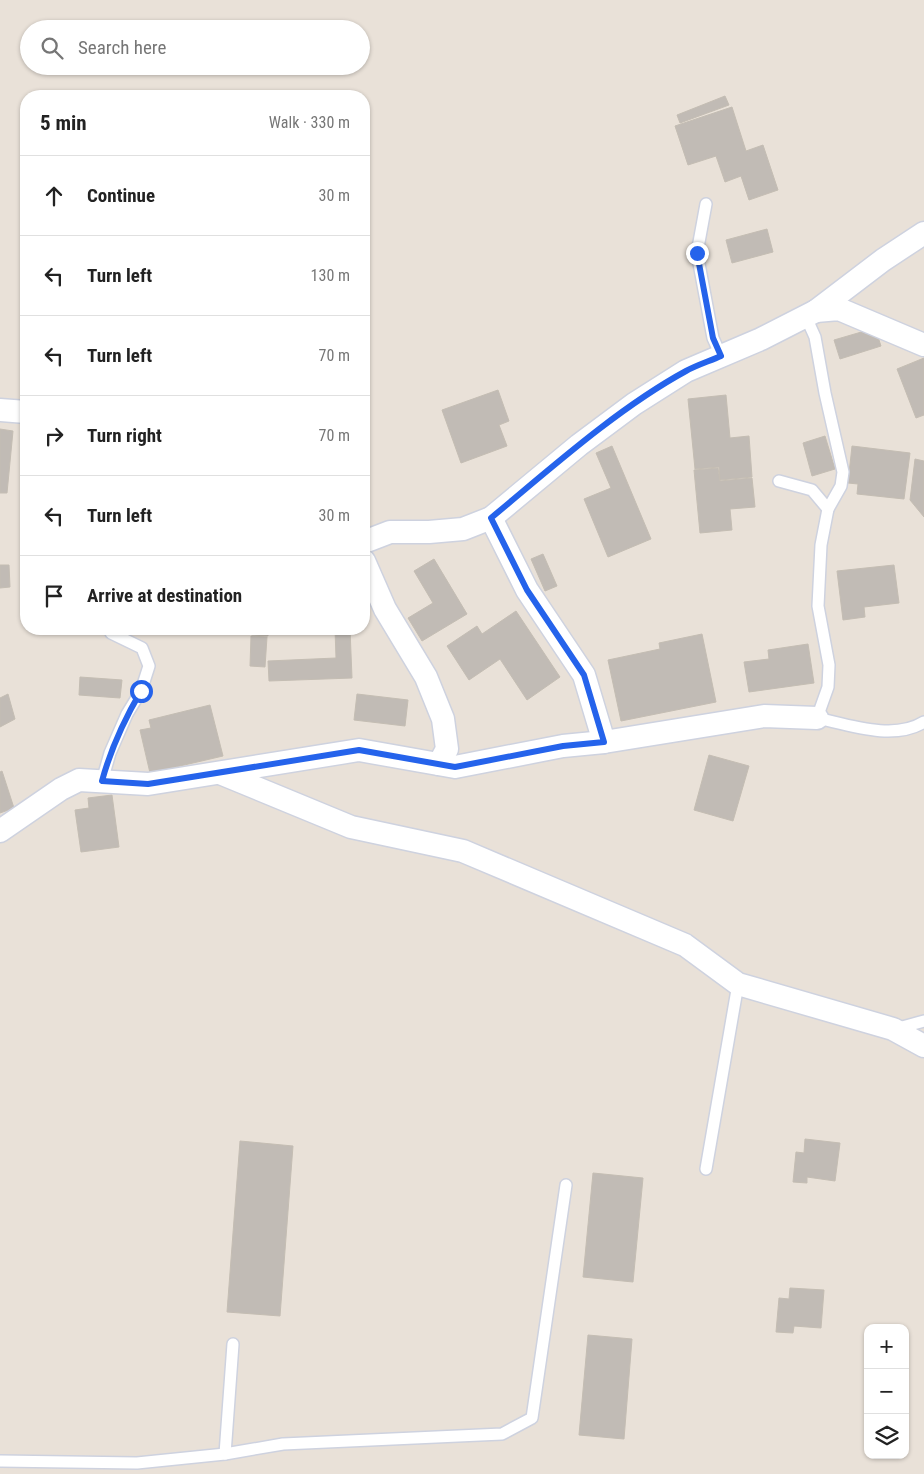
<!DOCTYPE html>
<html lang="en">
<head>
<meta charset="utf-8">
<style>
	body { margin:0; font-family:"Roboto Condensed",sans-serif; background:#f2f2f2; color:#222 }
	.controls { position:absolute; right:15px; bottom:15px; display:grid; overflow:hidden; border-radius:10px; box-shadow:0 1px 4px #0004 }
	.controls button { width:45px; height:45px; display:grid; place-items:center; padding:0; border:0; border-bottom:1px solid #e0e0e0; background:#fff; color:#222; font:25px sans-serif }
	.stop { position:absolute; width:15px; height:15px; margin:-11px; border:4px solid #2563eb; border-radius:50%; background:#fff }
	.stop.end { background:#2563eb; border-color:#fff; box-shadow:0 1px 5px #0008 }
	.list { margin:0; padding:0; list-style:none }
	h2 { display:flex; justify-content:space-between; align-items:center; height:65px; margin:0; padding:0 20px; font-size:21px }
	h2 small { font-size:16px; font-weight:400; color:#767676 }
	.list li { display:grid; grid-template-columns:32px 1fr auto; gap:15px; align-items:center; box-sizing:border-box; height:80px; padding:0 20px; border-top:1px solid #e0e0e0 }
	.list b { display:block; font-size:19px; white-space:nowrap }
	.list em { font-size:16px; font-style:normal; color:#767676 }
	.icon { flex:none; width:28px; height:28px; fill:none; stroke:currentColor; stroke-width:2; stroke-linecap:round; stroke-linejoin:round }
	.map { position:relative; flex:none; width:924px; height:1474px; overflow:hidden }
	.search { position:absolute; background:#fff; box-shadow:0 1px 4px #0004; left:20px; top:20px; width:350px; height:55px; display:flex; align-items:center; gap:12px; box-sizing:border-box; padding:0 18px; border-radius:28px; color:#767676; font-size:19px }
	.panel { position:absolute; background:#fff; box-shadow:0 1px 4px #0004; left:20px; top:90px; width:350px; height:545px; border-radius:20px }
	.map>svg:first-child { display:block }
	.building { fill:#c1bbb5; stroke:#c4bdb3 }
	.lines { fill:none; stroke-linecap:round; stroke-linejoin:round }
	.service-casing { stroke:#ced2df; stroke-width:14 }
	.minor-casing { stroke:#ced2df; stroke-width:25 }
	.service { stroke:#fff; stroke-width:11 }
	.minor { stroke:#fff; stroke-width:22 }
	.route { stroke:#2563eb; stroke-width:6 }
</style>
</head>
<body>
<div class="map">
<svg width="924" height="1474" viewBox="0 0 924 1474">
	<rect width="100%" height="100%" fill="#e9e1d8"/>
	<g class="building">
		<path d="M725,96L729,105L680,123L677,115Z"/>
		<path d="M732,107L746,151L763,145L778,190L749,200L741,176L725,182L716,156L688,165L675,126Z"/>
		<path d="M767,229L773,252L732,263L726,240Z"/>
		<path d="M875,328L881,346L840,359L834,340Z"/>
		<path d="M924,358V415L916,418L897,369Z"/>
		<path d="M498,390L509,421L499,425L507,446L461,463L442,410Z"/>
		<path d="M726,395L730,438L749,436L752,477L720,480L719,467L695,469L688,399Z"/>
		<path d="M0,429L13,431L7,493H0Z"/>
		<path d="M825,436L835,469L812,476L803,443Z"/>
		<path d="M612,446L651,539L608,557L584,499L611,488L596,453Z"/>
		<path d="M852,446L910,453L904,499L857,494L858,484L848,483Z"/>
		<path d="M915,459L924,461V517L910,500Z"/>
		<path d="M718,468L720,481L752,478L755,507L730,509L732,530L700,533L694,470Z"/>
		<path d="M543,554L557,586L545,591L531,559Z"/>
		<path d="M434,559L467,614L422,641L408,618L433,603L414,571Z"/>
		<path d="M0,565H9L10,587L0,588Z"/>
		<path d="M894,565L899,603L864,607L865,617L843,620L837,571Z"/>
		<path d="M516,611L560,677L527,700L500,659L469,680L447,646L477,626L482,634Z"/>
		<path d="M252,629H268V636L252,635Z"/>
		<path d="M335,629H350L352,678L269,681L268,661L336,658Z"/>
		<path d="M702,634L716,702L621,721L608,660L660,649L659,643Z"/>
		<path d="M251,636L267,637L265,667L250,666Z"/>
		<path d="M808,644L814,683L749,692L744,662L769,659L768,650Z"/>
		<path d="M80,677L122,680L120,698L79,695Z"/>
		<path d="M8,694L15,719L0,727V698Z"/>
		<path d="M357,694L408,700L405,726L354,720Z"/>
		<path d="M210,705L223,756L150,773L140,730L151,728L149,720Z"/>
		<path d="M709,755L749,766L733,821L694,810Z"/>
		<path d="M2,771L14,808L0,813V772Z"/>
		<path d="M112,795L119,847L81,852L75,810L89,808L88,798Z"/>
		<path d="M805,1139L840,1143L835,1181L807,1177V1183L793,1182L796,1152L804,1153Z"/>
		<path d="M240,1141L293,1146L280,1316L227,1312Z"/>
		<path d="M593,1173L643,1178L633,1282L583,1277Z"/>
		<path d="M790,1288L824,1290L821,1328L794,1326L793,1333L776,1332L779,1298L789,1299Z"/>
		<path d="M588,1335L632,1339L624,1439L579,1435Z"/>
	</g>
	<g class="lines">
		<g class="service-casing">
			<g id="service">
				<path d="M706,204L697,253L713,338L721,356"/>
				<path d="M806,317L815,337L825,393L843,472L841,486L828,509L821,545L818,606L829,665L828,687L817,718C849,725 894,741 924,722"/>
				<path d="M779,481L812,490L828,509"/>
				<path d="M102,781L110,753L127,714L141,691L149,666L142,648L111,633"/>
				<path d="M895,1029L924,1021"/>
				<path d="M706,1169L738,984"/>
				<path d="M225,1454L233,1344"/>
				<path d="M0,1461L137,1463L225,1454L283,1444L502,1434L532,1418L566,1185"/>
			</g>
		</g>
		<g class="minor-casing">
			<g id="minor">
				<path d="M816,311L839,309L924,345"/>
				<path d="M0,410L26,412"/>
				<path d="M491,518L527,590L584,675L604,742"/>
				<path d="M364,542L390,532H429L463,529L491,518L579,445L634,404L686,371L761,339L816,311L883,260L924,233"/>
				<path d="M364,561L385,609L426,677L443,719L447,749L439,764"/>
				<path d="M220,773L351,827L463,851L685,945L738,984L893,1029L924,1046"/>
				<path d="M0,831L61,789L79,780L148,784L359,750L455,767L563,746L604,742L764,716L817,718"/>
			</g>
		</g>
		<use href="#service" class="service"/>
		<use href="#minor" class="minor"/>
	</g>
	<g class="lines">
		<path class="route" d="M141,691C124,720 111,748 102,781L148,784L359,750L455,767L563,746L604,742L584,675L527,590L491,518C551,468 618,408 686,371C697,365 710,361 721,356L713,338L697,253"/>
	</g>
</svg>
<div class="controls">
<button>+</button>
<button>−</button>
<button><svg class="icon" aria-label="layers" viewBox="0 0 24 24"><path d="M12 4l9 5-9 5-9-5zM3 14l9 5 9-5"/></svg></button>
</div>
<div class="stop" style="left:141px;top:691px"></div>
<div class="stop end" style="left:697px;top:253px"></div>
<div class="search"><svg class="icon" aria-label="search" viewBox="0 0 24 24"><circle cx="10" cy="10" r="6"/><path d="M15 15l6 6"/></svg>Search here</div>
<section class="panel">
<h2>5 min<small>Walk · 330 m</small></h2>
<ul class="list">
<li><svg class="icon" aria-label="ahead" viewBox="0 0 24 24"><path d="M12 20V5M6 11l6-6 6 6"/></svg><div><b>Continue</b></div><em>30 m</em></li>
<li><svg class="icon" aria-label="left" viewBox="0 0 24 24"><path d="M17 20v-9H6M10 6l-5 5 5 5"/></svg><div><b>Turn left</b></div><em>130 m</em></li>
<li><svg class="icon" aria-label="left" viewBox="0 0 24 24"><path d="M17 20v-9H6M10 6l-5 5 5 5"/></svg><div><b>Turn left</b></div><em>70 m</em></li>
<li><svg class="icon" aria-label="right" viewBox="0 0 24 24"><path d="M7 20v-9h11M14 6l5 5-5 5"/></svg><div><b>Turn right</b></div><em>70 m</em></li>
<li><svg class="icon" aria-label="left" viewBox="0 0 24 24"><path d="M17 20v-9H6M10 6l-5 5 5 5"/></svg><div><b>Turn left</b></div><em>30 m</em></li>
<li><svg class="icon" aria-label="arrive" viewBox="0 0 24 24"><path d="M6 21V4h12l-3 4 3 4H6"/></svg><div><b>Arrive at destination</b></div></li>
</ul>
</section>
</div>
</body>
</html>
